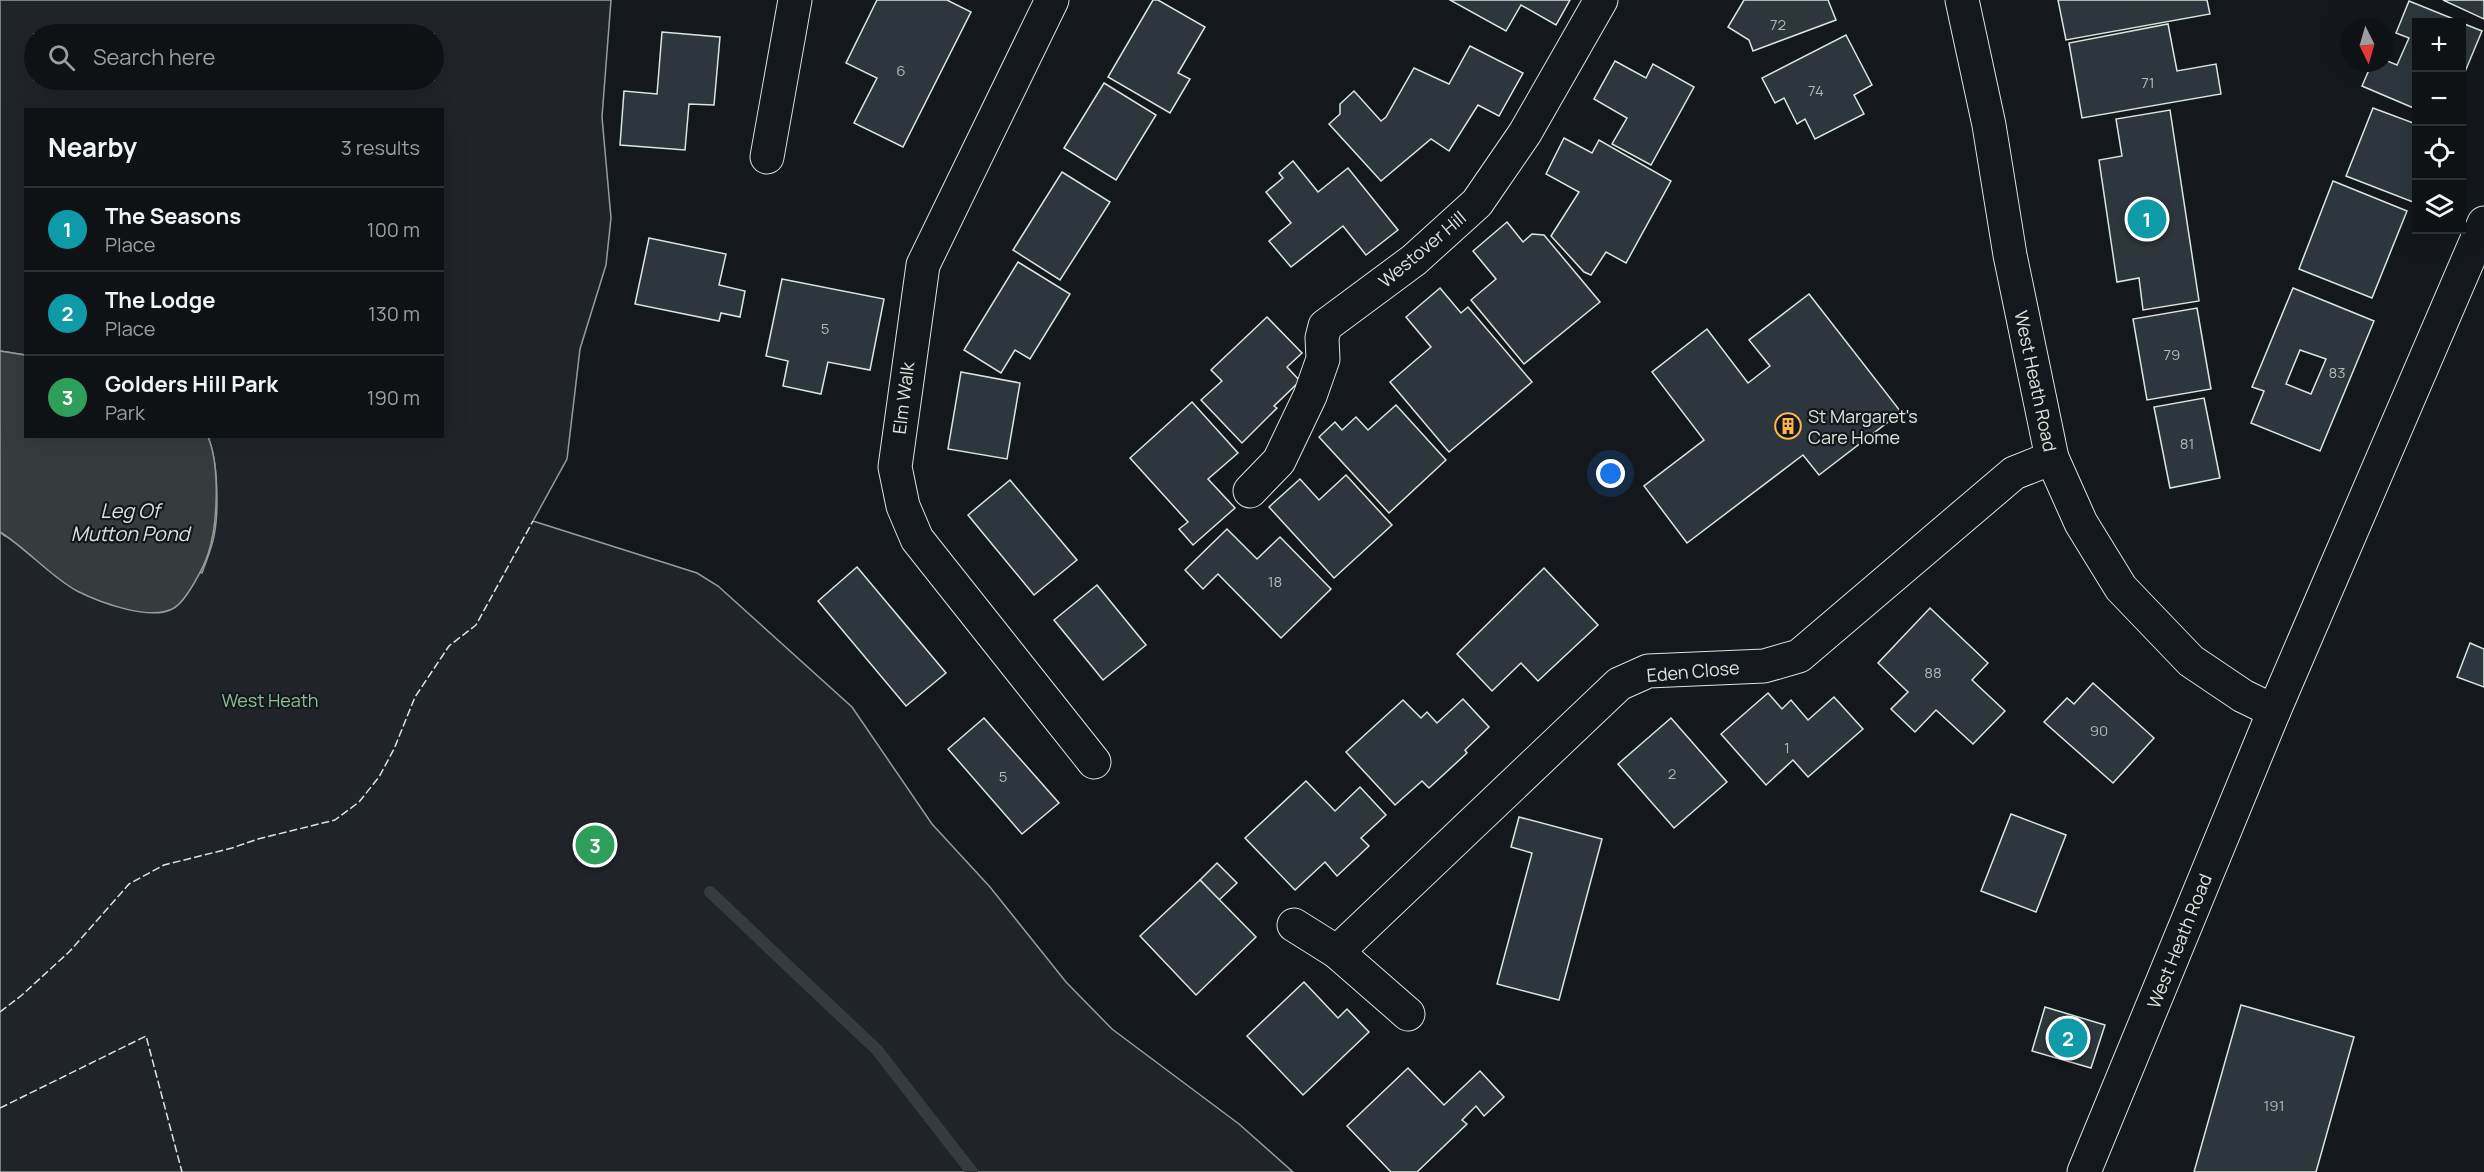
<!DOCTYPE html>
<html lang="en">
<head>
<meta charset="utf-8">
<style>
	body { margin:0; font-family:Manrope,sans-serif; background:#1d2022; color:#f1f3f6 }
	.controls { position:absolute; right:18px; top:18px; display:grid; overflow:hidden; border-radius:0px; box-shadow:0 6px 24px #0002 }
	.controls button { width:54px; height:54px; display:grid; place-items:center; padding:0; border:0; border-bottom:2px solid #2f3234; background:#0f1215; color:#f1f3f6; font:30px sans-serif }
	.compass { position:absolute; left:2340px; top:18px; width:54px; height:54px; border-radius:50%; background:#0f1215; box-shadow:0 6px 24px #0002; rotate:175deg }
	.you { position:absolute; left:1611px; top:474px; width:21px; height:21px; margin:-15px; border:4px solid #fff; border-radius:50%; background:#1a73e8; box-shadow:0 0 0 9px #1a73e833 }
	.badge { display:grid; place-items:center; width:39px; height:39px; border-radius:50%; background:#1a73e8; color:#fff; font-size:20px; font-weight:700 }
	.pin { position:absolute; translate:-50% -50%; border:3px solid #fff; box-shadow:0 2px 6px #0006 }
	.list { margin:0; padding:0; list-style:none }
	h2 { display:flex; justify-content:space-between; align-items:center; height:78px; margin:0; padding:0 24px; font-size:26px }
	h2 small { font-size:20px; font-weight:400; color:#9b9ea0 }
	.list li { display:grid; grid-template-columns:39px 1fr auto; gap:18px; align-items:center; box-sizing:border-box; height:84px; padding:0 24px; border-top:2px solid #2f3234 }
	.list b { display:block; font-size:22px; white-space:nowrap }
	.list p { margin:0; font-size:20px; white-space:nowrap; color:#9b9ea0 }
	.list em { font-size:20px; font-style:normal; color:#9b9ea0 }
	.icon { flex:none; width:33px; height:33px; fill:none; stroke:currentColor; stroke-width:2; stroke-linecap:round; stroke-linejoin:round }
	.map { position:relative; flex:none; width:2484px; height:1172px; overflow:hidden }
	.search { position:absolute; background:#0f1215; box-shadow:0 6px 24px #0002; left:24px; top:24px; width:420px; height:66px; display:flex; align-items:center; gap:15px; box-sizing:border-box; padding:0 21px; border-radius:33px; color:#9b9ea0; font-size:22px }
	.panel { position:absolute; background:#0f1215; box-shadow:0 6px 24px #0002; left:24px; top:108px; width:420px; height:330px; border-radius:0px }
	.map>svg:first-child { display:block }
	.green { fill:#202428; stroke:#939e99; stroke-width:1.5; fill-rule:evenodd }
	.water { fill:#363b3e; stroke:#939e99; stroke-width:1.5 }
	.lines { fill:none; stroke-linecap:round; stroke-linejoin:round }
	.stream { stroke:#363b3e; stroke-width:12 }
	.building { fill:#2c363c; stroke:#d8e6dc; stroke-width:1.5; fill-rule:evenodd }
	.minor-casing { stroke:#d8e6dc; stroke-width:35 }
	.minor { stroke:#14181c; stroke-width:33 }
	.fence { stroke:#d8e6dc; stroke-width:1.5; stroke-dasharray:8 3; stroke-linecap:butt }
	.labels { text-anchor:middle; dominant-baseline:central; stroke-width:4.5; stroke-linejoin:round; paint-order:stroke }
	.number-label { font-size:15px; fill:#adbab4 }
	.street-label { font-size:18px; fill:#d8e6dc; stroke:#14181c }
	.poi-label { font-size:18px; fill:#d8e6dc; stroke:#14181c; text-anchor:start }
	.park-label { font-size:18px; fill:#8ac095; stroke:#14181c }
	.water-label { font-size:20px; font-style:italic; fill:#d8e6dc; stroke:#14181c }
</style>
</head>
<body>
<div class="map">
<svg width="2484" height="1172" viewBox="0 0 2484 1172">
	<rect width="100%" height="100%" fill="#14181c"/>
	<path class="green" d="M0,0H611L602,117L611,218L606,265L580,349L567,459L533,521L697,573L718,586L852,707L932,824L990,887L1066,982L1112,1029L1239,1124L1293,1172H0V532L5,536L202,573C206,561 212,548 214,536C219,511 218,460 208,437L442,436V110H26L25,355L0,351ZM34,34H434V80H34Z"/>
	<path class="water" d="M0,351L25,355L26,436L208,437C220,465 218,525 208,554C204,567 186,601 174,608C151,622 99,602 77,591C51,577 26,548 0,532Z"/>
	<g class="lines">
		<path class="stream" d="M710,892L877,1050L972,1172"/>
	</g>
	<g class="building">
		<path d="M877,0H947L971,12L903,147L854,123L877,78L846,63Z"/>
		<path d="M1153,0H1158L1205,27L1178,73L1190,79L1170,113L1108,77Z"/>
		<path d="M1450,0H1570L1556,25L1521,5L1506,31Z"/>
		<path d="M1744,0H1828L1836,20L1753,51L1749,40L1728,27Z"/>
		<path d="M2058,0H2207L2210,14L2066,40Z"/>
		<path d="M2443,0H2484V19Z"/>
		<path d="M2409,1L2461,22H2416V109L2362,86L2372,63H2385V60L2397,65L2409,38L2396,33Z"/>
		<path d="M2462,23L2482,31L2462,79Z"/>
		<path d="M2168,24L2177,71L2216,64L2221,94L2082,118L2069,43Z"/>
		<path d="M662,32L720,37L714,105L689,104L685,150L620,145L624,91L657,94Z"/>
		<path d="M1846,35L1872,85L1854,95L1864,114L1815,139L1805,119L1797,124L1784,98L1775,103L1762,78Z"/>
		<path d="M1470,46L1523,73L1499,116L1478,105L1449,151L1431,139L1381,181L1329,124L1340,114V104L1354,91L1381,121L1386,117L1414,68L1449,84Z"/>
		<path d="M1615,61L1646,78L1653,64L1694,87L1651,165L1612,144L1627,118L1594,99Z"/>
		<path d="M1104,83L1156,115L1116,180L1064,148Z"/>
		<path d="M2373,108L2416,124V191L2413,202L2346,176Z"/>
		<path d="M2170,110L2199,301L2143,310L2139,278L2117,282L2099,160L2122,156L2116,119Z"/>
		<path d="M1564,138L1592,153L1599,140L1671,181L1626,263L1606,252L1591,275L1584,272L1551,236L1579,192L1546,174Z"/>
		<path d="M1293,161L1318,192L1348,168L1398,230L1366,255L1343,226L1291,267L1269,241L1291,223L1266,192L1283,178L1279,173Z"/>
		<path d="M1062,172L1110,202L1060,280L1013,250Z"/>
		<path d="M2333,181L2407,211L2372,298L2299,269Z"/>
		<path d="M1507,222L1523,242L1532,234L1544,235L1600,302L1524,364L1471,300L1496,279L1473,251Z"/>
		<path d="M649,238L726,254L719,285L745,291L740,317L721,313L719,321L635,304Z"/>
		<path d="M1018,262L1070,294L1030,359L1015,350L1001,373L964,350Z"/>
		<path d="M782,279L884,299L870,370L828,362L821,394L783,386L788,361L766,356Z"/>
		<path d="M1440,288L1461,313L1468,307L1532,382L1449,452L1390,382L1431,347L1406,317Z"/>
		<path d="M2293,288L2374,321L2320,451L2251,423L2264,391L2252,387ZM2300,350L2326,359L2311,394L2286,384Z"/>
		<path d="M1809,294L1901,412L1819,475L1803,455L1687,543L1644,486L1704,440L1652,372L1707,329L1748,383L1770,366L1749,340Z"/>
		<path d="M2197,308L2211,389L2147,400L2133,319Z"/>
		<path d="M1267,317L1302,353L1287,367L1300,381L1274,406L1277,408L1242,443L1201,400L1222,381L1211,370Z"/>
		<path d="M961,372L1020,383L1007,459L948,449Z"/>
		<path d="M2204,398L2220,478L2170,488L2154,407Z"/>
		<path d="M1192,402L1238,453L1208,479L1235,508L1193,545L1179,529L1188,522L1130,458Z"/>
		<path d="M1396,405L1446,460L1389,513L1319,437L1335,422L1342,430L1356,417L1368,430Z"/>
		<path d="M1346,475L1392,525L1334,578L1269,507L1300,479L1319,500Z"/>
		<path d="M1010,480L1077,560L1034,595L968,515Z"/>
		<path d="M1227,529L1257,559L1280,537L1331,589L1281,638L1218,574L1203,589L1185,570Z"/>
		<path d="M857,567L946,673L906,706L818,601Z"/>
		<path d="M1544,568L1598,625L1538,681L1521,663L1492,691L1457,654Z"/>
		<path d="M1097,585L1146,645L1103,680L1054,620Z"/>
		<path d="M1930,608L1988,663L1972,680L2005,711L1973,744L1936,710L1915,732L1891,709L1908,692L1878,663Z"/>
		<path d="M2470,643L2484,649V687L2457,677Z"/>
		<path d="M2093,683L2154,738L2113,783L2044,722L2067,698L2074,704Z"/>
		<path d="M1768,693L1782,709L1791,700L1808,720L1834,697L1863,729L1808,777L1793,760L1766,785L1721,734Z"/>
		<path d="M1463,699L1489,727L1465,750L1467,753L1429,788L1422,781L1395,805L1346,752L1403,700L1421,718L1427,712L1437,723Z"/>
		<path d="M984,718L1059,803L1022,834L948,749Z"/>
		<path d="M1671,718L1727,782L1674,828L1618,764Z"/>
		<path d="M1306,781L1335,811L1360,787L1386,815L1361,838L1369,846L1337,876L1325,862L1295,890L1245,838Z"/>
		<path d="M2011,814L2066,835L2036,912L1981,891Z"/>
		<path d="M1519,817L1602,839L1559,1000L1497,984L1532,853L1511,847Z"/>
		<path d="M1217,863L1237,883L1219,900L1200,880Z"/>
		<path d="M1200,880L1256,937L1196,995L1140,936Z"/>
		<path d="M1304,982L1338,1018L1347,1009L1369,1032L1303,1095L1247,1036Z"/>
		<path d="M2241,1005L2354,1037L2316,1172H2194Z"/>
		<path d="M2045,1007L2105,1025L2091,1068L2032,1051Z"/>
		<path d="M1408,1068L1444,1105L1480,1071L1504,1097L1484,1116L1476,1106L1462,1120L1467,1124L1417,1172H1391L1347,1126Z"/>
	</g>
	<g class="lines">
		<g class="minor-casing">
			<g id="minor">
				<path d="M1052,0L923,265L895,467L903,506L917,539L1094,762"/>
				<path d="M1962,0L1989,125L2010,255L2052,458L2081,523L2121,588L2191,661L2243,696L2274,711"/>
				<path d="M767,157L795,0"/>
				<path d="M1250,491L1279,461L1310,396L1323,359L1322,338L1325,326L1414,260L1477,203L1525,133L1601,0"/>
				<path d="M1294,925L1337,952L1408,1014"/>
				<path d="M1337,952L1619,684L1648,671L1764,666L1799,656L2014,473L2052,458"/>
				<path d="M2084,1172L2274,711L2484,223"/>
			</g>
		</g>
		<use href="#minor" class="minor"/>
		<g class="fence">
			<path d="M0,1012L22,995L69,952L129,884L164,865L232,848L258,839L335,820L359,802L379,777L394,749L415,697L449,646L476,625L533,521"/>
			<path d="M0,1108L146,1036L182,1172"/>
		</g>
	</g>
	<defs>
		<g id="building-ring" transform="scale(1.35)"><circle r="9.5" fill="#14181c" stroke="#ffb74d" stroke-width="1.5"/><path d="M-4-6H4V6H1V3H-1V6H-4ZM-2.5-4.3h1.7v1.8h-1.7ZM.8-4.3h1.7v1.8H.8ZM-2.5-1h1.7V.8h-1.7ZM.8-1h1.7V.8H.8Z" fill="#ffb74d"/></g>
	</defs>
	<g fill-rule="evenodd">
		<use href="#building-ring" x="1788" y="426"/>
	</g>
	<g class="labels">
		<g class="number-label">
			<text x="1778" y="24">72</text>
			<text x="901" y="70">6</text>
			<text x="2148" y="82">71</text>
			<text x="1816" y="90">74</text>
			<text x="825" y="328">5</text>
			<text x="2172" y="354">79</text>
			<text x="2337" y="372">83</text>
			<text x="2187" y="443">81</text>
			<text x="1275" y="581">18</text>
			<text x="1933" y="672">88</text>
			<text x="2099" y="730">90</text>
			<text x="1787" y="747">1</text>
			<text x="1672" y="773">2</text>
			<text x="1003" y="776">5</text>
			<text x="2274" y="1105">191</text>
		</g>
		<g class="street-label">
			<text transform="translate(1422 249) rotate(-40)">Westover Hill</text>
			<text transform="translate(2036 381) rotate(78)">West Heath Road</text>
			<text transform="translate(903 398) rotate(-83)">Elm Walk</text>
			<text transform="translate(1693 671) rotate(-5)">Eden Close</text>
			<text transform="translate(2179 941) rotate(-68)">West Heath Road</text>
		</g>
		<g class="poi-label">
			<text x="1808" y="416">St Margaret's<tspan x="1808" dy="21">Care Home</tspan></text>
		</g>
		<g class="park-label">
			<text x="270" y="700">West Heath</text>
		</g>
		<g class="water-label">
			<text x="130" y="510">Leg Of<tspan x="130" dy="23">Mutton Pond</tspan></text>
		</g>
	</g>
</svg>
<div class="controls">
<button>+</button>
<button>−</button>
<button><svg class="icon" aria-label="locate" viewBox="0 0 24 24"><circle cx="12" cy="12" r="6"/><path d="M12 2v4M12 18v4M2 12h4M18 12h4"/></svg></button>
<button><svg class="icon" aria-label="layers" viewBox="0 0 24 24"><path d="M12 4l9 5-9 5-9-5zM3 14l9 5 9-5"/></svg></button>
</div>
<svg class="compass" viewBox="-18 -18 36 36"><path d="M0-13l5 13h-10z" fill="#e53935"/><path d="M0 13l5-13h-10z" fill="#9b9ea0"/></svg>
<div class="you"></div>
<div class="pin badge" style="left:2147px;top:219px;background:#0f9aa8">1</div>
<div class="pin badge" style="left:2068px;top:1038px;background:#0f9aa8">2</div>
<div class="pin badge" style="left:595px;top:845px;background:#2e9e5b">3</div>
<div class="search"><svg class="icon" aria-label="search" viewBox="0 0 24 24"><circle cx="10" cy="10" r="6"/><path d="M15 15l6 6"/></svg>Search here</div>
<section class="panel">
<h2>Nearby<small>3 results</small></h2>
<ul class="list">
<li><span class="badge" style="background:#0f9aa8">1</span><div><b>The Seasons</b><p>Place</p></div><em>100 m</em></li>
<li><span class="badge" style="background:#0f9aa8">2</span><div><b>The Lodge</b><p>Place</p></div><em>130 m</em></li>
<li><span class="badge" style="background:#2e9e5b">3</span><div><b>Golders Hill Park</b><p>Park</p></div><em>190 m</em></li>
</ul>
</section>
</div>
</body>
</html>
